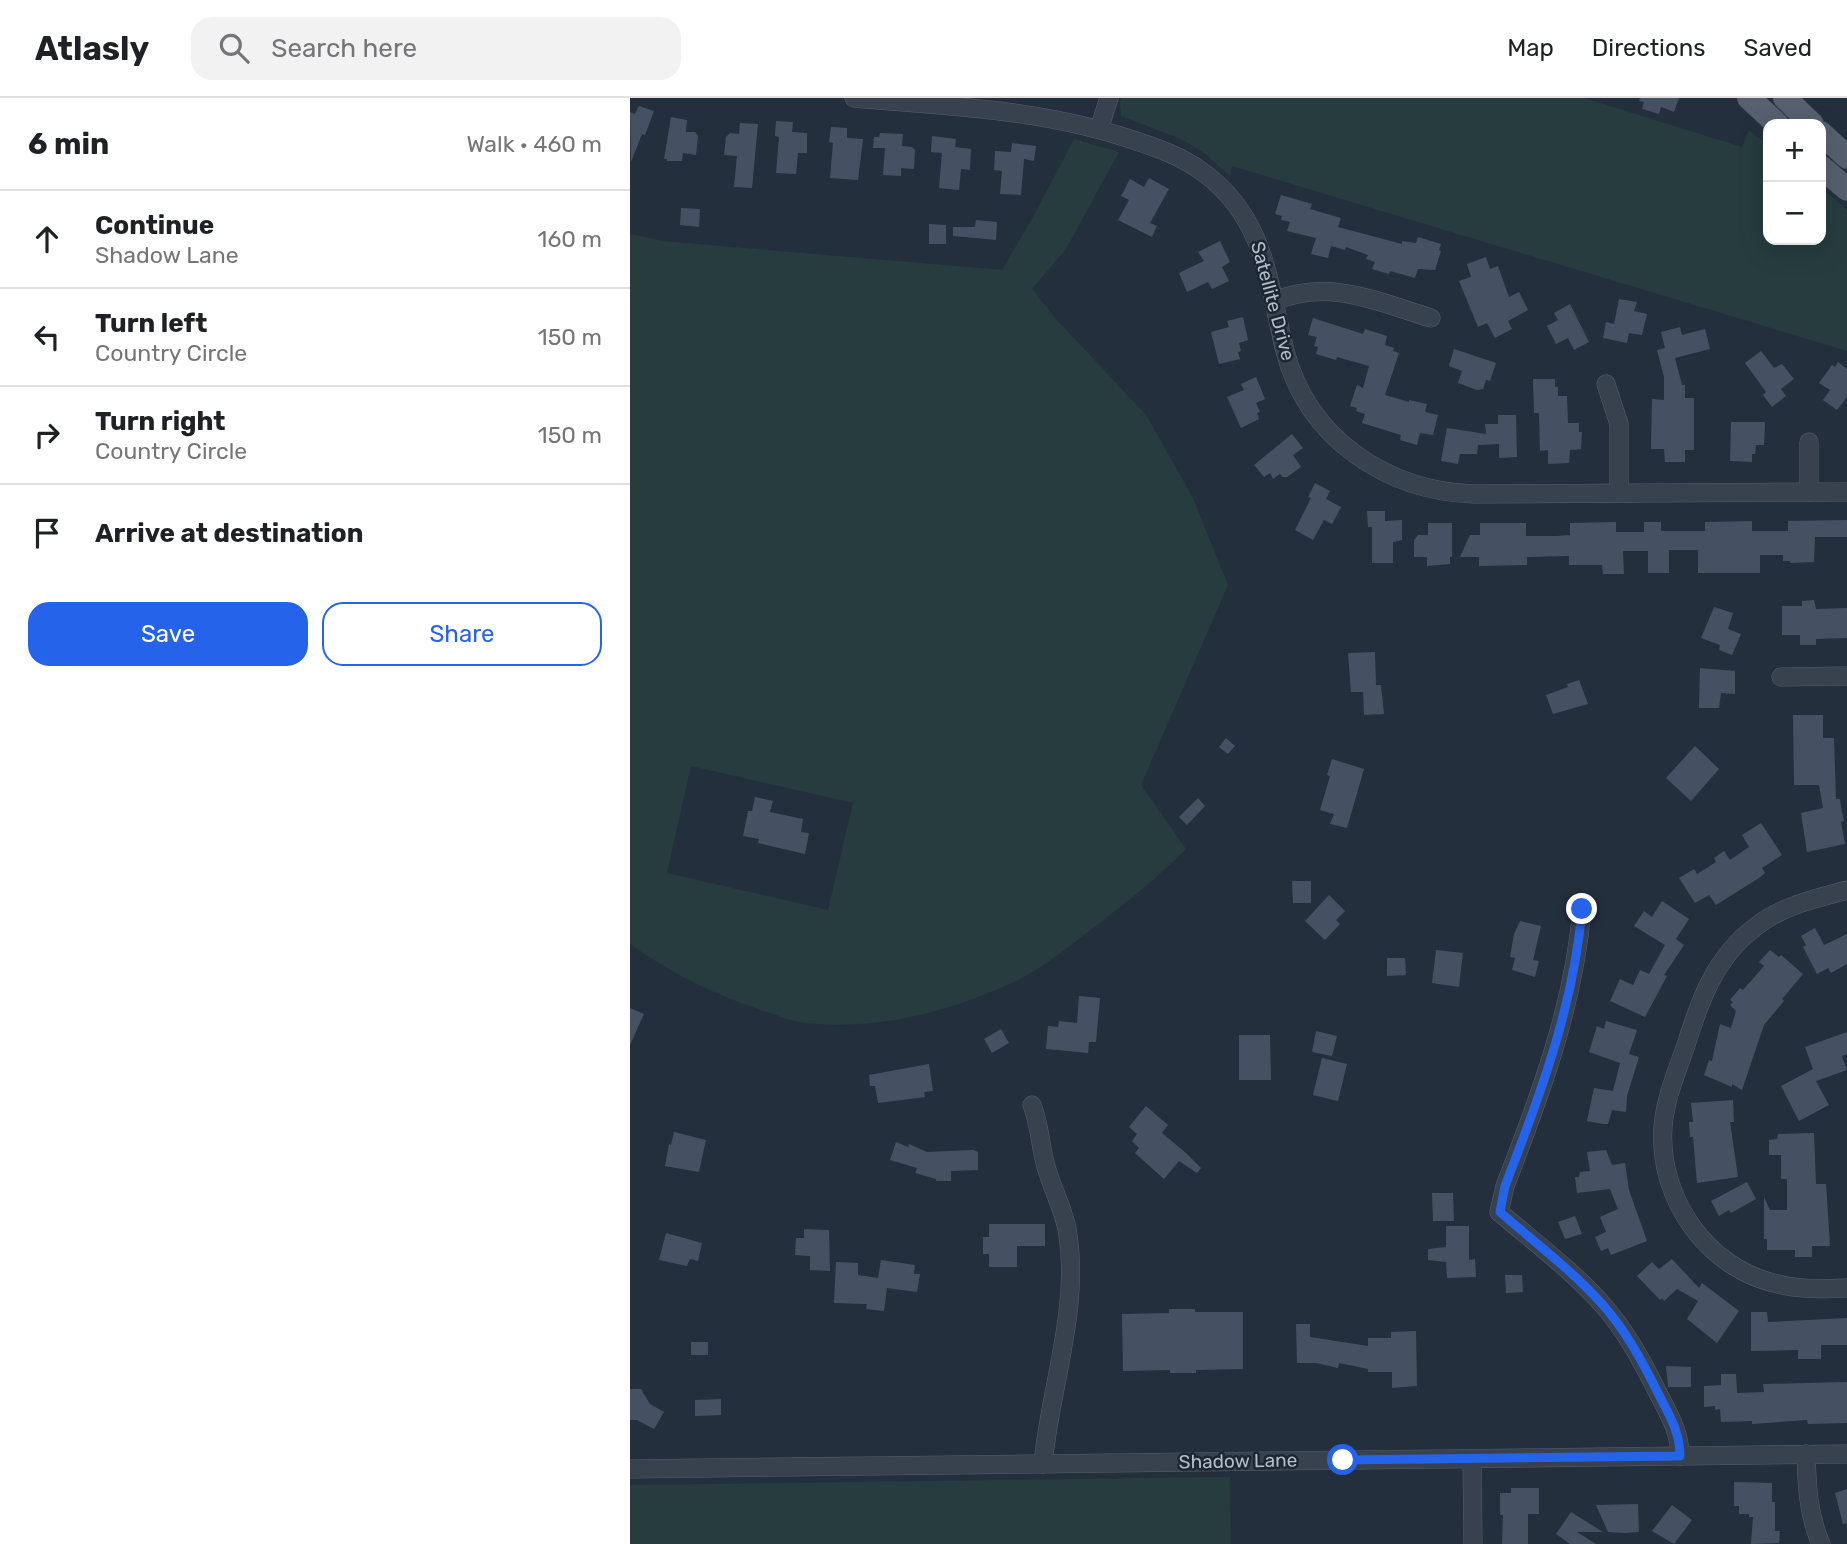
<!DOCTYPE html>
<html lang="en">
<head>
<meta charset="utf-8">
<style>
	body { margin:0; font-family:Rubik,sans-serif; background:#f2f2f2; color:#202124 }
	.controls { position:absolute; right:21px; top:21px; display:grid; overflow:hidden; border-radius:14px; box-shadow:0 7px 28px #0002 }
	.controls button { width:63px; height:63px; display:grid; place-items:center; padding:0; border:0; border-bottom:2px solid #e0e0e0; background:#fff; color:#202124; font:35px sans-serif }
	.stop { position:absolute; width:21px; height:21px; margin:-16px; border:5px solid #2563eb; border-radius:50%; background:#fff }
	.stop.end { background:#2563eb; border-color:#fff; box-shadow:0 2px 7px #0008 }
	.list { margin:0; padding:0; list-style:none }
	h2 { display:flex; justify-content:space-between; align-items:center; height:91px; margin:0; padding:0 28px; font-size:30px }
	h2 small { font-size:23px; font-weight:400; color:#757577 }
	.list li { display:grid; grid-template-columns:46px 1fr auto; gap:21px; align-items:center; box-sizing:border-box; height:98px; padding:0 28px; border-top:2px solid #e0e0e0 }
	.list b { display:block; font-size:26px; white-space:nowrap }
	.list p { margin:0; font-size:23px; white-space:nowrap; color:#757577 }
	.list em { font-size:23px; font-style:normal; color:#757577 }
	.actions { display:flex; gap:14px; padding:21px 28px }
	.actions a { flex:1; padding:16px 0; border:2px solid #2563eb; border-radius:21px; text-align:center; font-size:24px; color:#2563eb }
	.actions .main { background:#2563eb; color:#fff }
	.icon { flex:none; width:38px; height:38px; fill:none; stroke:currentColor; stroke-width:2; stroke-linecap:round; stroke-linejoin:round }
	.map { position:relative; flex:none; width:1217px; height:1446px; overflow:hidden }
	header { display:flex; align-items:center; gap:42px; box-sizing:border-box; height:98px; padding:0 35px; background:#fff; border-bottom:2px solid #e0e0e0 }
	header strong { font-size:33px }
	nav { display:flex; gap:38px; margin-inline-start:auto; font-size:24px }
	.search { width:490px; height:63px; background:#f2f2f2; display:flex; align-items:center; gap:18px; box-sizing:border-box; padding:0 24px; border-radius:21px; color:#757577; font-size:26px }
	main { display:flex }
	aside { flex:1; background:#fff }
	.map>svg:first-child { display:block }
	.green { fill:#263c3f; fill-rule:evenodd }
	.building { fill:#455162 }
	.lines { fill:none; stroke-linecap:round; stroke-linejoin:round }
	.minor-casing { stroke:#565f6c; stroke-width:19 }
	.major-casing { stroke:#414a57; stroke-width:24 }
	.minor { stroke:#38414e; stroke-width:18 }
	.major { stroke:#56606e; stroke-width:23 }
	.route { stroke:#2563eb; stroke-width:9 }
	.labels { text-anchor:middle; dominant-baseline:central; stroke-width:5; stroke-linejoin:round; paint-order:stroke }
	.street-label { font-size:19px; fill:#b4bcc9; stroke:#1d2633 }
</style>
</head>
<body>
<header>
<strong>Atlasly</strong>
<div class="search"><svg class="icon" aria-label="search" viewBox="0 0 24 24"><circle cx="10" cy="10" r="6"/><path d="M15 15l6 6"/></svg>Search here</div>
<nav><a>Map</a><a>Directions</a><a>Saved</a></nav>
</header>
<main>
<aside>
<h2>6 min<small>Walk · 460 m</small></h2>
<ul class="list">
<li><svg class="icon" aria-label="ahead" viewBox="0 0 24 24"><path d="M12 20V5M6 11l6-6 6 6"/></svg><div><b>Continue</b><p>Shadow Lane</p></div><em>160 m</em></li>
<li><svg class="icon" aria-label="left" viewBox="0 0 24 24"><path d="M17 20v-9H6M10 6l-5 5 5 5"/></svg><div><b>Turn left</b><p>Country Circle</p></div><em>150 m</em></li>
<li><svg class="icon" aria-label="right" viewBox="0 0 24 24"><path d="M7 20v-9h11M14 6l5 5-5 5"/></svg><div><b>Turn right</b><p>Country Circle</p></div><em>150 m</em></li>
<li><svg class="icon" aria-label="arrive" viewBox="0 0 24 24"><path d="M6 21V4h12l-3 4 3 4H6"/></svg><div><b>Arrive at destination</b></div></li>
</ul>
<div class="actions"><a class="main">Save</a><a>Share</a></div>
</aside>
<div class="map">
<svg width="1217" height="1446" viewBox="0 0 1217 1446">
	<rect width="100%" height="100%" fill="#242f3e"/>
	<g class="green">
		<path d="M492,0H954L1112,49L1119,32L1138,47V142H1191V89L1217,112V253L602,68L600,78L574,55L551,41L491,18L490,4Z"/>
		<path d="M444,41L489,54L436,151L402,191L427,222L516,317L562,398L598,487L511,687L556,751C527,780 496,805 463,830C438,849 413,870 384,884C317,915 242,934 168,924C158,922 147,917 137,914C89,899 42,876 0,846V136L33,143L372,172L404,117ZM61,668L223,705L198,812L37,775Z"/>
		<path d="M600,1379L601,1446H0V1387Z"/>
	</g>
	<g class="building">
		<path d="M1010,0H1049L1044,14L1031,9L1029,16L1012,11L1014,4L1009,3Z"/>
		<path d="M9,8L24,13L15,37L12,36L1,64L0,14L5,16Z"/>
		<path d="M41,19L57,22L56,34H65L68,38L66,57L53,55L52,63H37V61H34Z"/>
		<path d="M146,23L163,24L162,34L177,35V55H168L166,76L146,75L149,39L145,38Z"/>
		<path d="M110,25L128,26L122,90L104,89L107,58L94,57L96,39L100,35L109,36Z"/>
		<path d="M201,29L217,30V40L233,41L228,82L200,80L203,45L199,44Z"/>
		<path d="M250,35L273,36L272,48L282,49L285,52L284,71L271,70V78L253,77L255,50H243L244,39H249Z"/>
		<path d="M302,38L326,41L325,49L341,51L340,72L331,71L329,92L309,90L312,55L301,54Z"/>
		<path d="M382,45L406,48L404,63L394,61L391,97L370,96L372,73L364,72L365,53L381,54Z"/>
		<path d="M519,80L539,91L520,125L527,128L522,139L488,122L499,102L491,98L500,81L514,89Z"/>
		<path d="M651,97L682,106L680,111L711,120L708,129L772,146V143L786,145L788,139L811,146L809,152L811,153L805,172L788,171L785,180L760,173L759,176L742,171L745,164L736,161L738,157L716,149L715,152L701,148L698,160L681,156L686,140L657,133L660,124L651,122L652,118L645,116Z"/>
		<path d="M51,110L70,111L69,129L50,127Z"/>
		<path d="M346,122L367,124L366,142L323,138V129H345Z"/>
		<path d="M299,126L316,127V146H299Z"/>
		<path d="M590,143L600,164L592,169L599,183L582,191L578,184L557,194L549,175L574,163L568,154Z"/>
		<path d="M856,159L860,171L868,168L879,199L889,194L898,212L878,223L882,231L865,240L857,225L848,229L829,183L841,179L837,166Z"/>
		<path d="M989,201L1007,204L1004,213L1017,216L1012,237L999,235L997,245L973,240L976,224L984,226Z"/>
		<path d="M940,206L959,244L944,252L938,240L926,246L917,228L928,222L924,215Z"/>
		<path d="M613,219L618,242L609,245L611,253L608,254L610,261L589,266L581,234L599,229L597,223Z"/>
		<path d="M683,220L733,236L735,231L757,238L755,247L764,250L763,253L769,255L755,297L779,304V302L797,306L795,314L808,317L803,337L790,335L787,347L770,342L771,337L732,325L735,316L726,313L727,310L720,308L727,287L733,290L739,268L707,259L706,262L686,256L688,249L684,248L687,239L678,237Z"/>
		<path d="M1050,229L1052,237L1075,231L1080,251L1045,260L1052,287H1055V300H1064V352H1055V364H1035L1034,351H1021L1022,301L1034,302V279L1027,252L1035,250L1031,234Z"/>
		<path d="M824,251L866,265L860,283L856,282L853,291L847,292L828,285L832,273L819,268Z"/>
		<path d="M1131,253L1144,270L1152,266L1164,281L1151,291L1156,298L1142,309L1133,297L1136,294L1115,265Z"/>
		<path d="M1208,264L1217,271V299L1207,312L1193,302L1200,292L1189,285L1202,267L1205,269Z"/>
		<path d="M626,279L635,301L626,305L630,314L627,315L629,321L611,330L597,299L614,292L611,286Z"/>
		<path d="M903,281H925V289H928V298H937L938,325H949V334H952L951,351L940,352L939,365L918,366V352L910,353L909,315H904Z"/>
		<path d="M868,317H886L887,359L869,360V346L848,347L847,356H830L828,366L811,363L817,330L856,336L855,326H868Z"/>
		<path d="M1101,324H1135L1134,347H1126L1125,356H1122V364L1100,363Z"/>
		<path d="M662,336L673,350L663,357L671,369L657,379H653L650,376L643,381L640,375L634,379L624,367Z"/>
		<path d="M685,385L700,393L696,401L711,409L702,426L694,422L683,442L665,432L681,400L678,399Z"/>
		<path d="M737,413H755V423L772,422V442L763,444V465H742V429H738Z"/>
		<path d="M1217,422V439H1185L1184,464L1160,465V463H1153V457H1130V475H1068V452H1039V475H1018V453H993L994,476H973L972,467H939V458L897,459V467L849,468V459H830L840,437H850V425H896V438H927L940,437V425L986,424V434H1014V424H1031V433H1075V424L1122,423V433H1158V423Z"/>
		<path d="M798,425H822V459H820V466L797,468V459H784V442L788,437H798Z"/>
		<path d="M1184,502L1186,511L1217,510V540L1186,541V547H1170V537H1152V508H1172V503Z"/>
		<path d="M1084,509L1103,515L1098,531L1111,536L1102,557L1089,552L1090,547L1071,540Z"/>
		<path d="M745,554L746,587H751L754,616L734,617L733,594H721L718,555Z"/>
		<path d="M1070,570L1105,573V596L1091,595L1089,610H1069Z"/>
		<path d="M949,582L958,606L923,616L916,597L938,589L937,586Z"/>
		<path d="M1163,617H1193V640H1204L1206,701H1210L1211,709L1214,723L1211,724L1215,746L1177,754L1171,715L1193,710L1189,687H1164Z"/>
		<path d="M596,640L605,648L598,656L589,649Z"/>
		<path d="M1065,648L1089,671L1061,703L1036,680Z"/>
		<path d="M702,661L734,671L717,730L700,726L704,716L690,712L700,678L697,677Z"/>
		<path d="M125,699L143,703L140,714L173,721L171,734L179,735L175,756L128,745L129,741L113,738L118,713H122Z"/>
		<path d="M568,700L575,708L557,727L549,719Z"/>
		<path d="M1131,725L1152,757L1132,770L1135,775L1129,780L1086,807L1079,797L1065,805L1049,780L1064,771L1067,776L1086,764L1084,760L1094,753L1100,762L1119,749L1112,737Z"/>
		<path d="M662,783H681V805H663Z"/>
		<path d="M699,797L715,813L706,822L710,826L695,842L675,823Z"/>
		<path d="M1032,803L1059,821L1046,841L1054,847L1034,877L1037,878L1015,919L980,903L990,881L1003,887L1010,872L1019,876L1035,847L1004,828L1014,813L1022,819Z"/>
		<path d="M890,823L911,828L903,862L909,863L905,879L882,872L885,860L880,859L884,836Z"/>
		<path d="M1185,830L1194,847L1217,836V866L1201,875L1198,870L1187,876L1173,849L1176,847L1171,838Z"/>
		<path d="M806,852L833,855L829,889L802,885Z"/>
		<path d="M1140,852L1149,859L1151,857L1173,876L1152,901L1154,903L1134,927L1112,992L1102,986V989L1074,977L1079,962L1082,963L1090,926L1101,930L1106,913L1100,907L1103,904L1100,902L1110,890L1113,892L1134,868L1129,864Z"/>
		<path d="M757,860H775L776,877L757,878Z"/>
		<path d="M449,898L470,900L466,944H459L458,955L416,951L418,928L428,929L429,923L447,925Z"/>
		<path d="M0,910L14,916L0,947Z"/>
		<path d="M976,923L1007,932L999,956L1009,959L997,998L996,1014L982,1012L978,1026H973L957,1023L964,990L983,993L990,965L959,954L967,928L974,931Z"/>
		<path d="M371,931L379,945L362,955L354,941Z"/>
		<path d="M686,933L707,938L702,958L682,954Z"/>
		<path d="M1217,934V956L1212,958L1217,972L1186,983L1199,1007L1169,1023L1151,988L1183,971L1175,949Z"/>
		<path d="M609,937H640L641,982H609Z"/>
		<path d="M692,960L717,966L708,1003L683,997Z"/>
		<path d="M299,966L303,993L294,994L295,999L248,1005L245,988H240L239,977Z"/>
		<path d="M1103,1002L1104,1024H1100L1108,1079L1067,1085L1063,1039H1060L1059,1024H1063L1061,1005Z"/>
		<path d="M516,1008L538,1027L532,1035L556,1055L571,1070L567,1075L549,1063L534,1081L505,1055L509,1050L502,1043L507,1036L499,1029Z"/>
		<path d="M44,1034L76,1042L69,1074L35,1068L39,1046L41,1047Z"/>
		<path d="M1184,1035L1186,1086H1196L1200,1148H1182V1159H1165V1152H1137V1141H1134V1099L1140,1112H1157V1081H1151V1057H1139V1042L1147,1041L1148,1036Z"/>
		<path d="M266,1044L278,1049L279,1046L297,1054L343,1052L348,1054V1072L321,1073V1083H306V1081L285,1075L287,1070L260,1062Z"/>
		<path d="M976,1052L982,1067L995,1065L999,1092L1017,1143L981,1157L978,1150L971,1153L965,1139L976,1134L970,1119L988,1111L980,1091L947,1095L945,1079H949L950,1074L960,1073L957,1054Z"/>
		<path d="M1117,1084L1126,1101L1101,1115L1099,1112L1089,1118L1081,1103Z"/>
		<path d="M802,1095H823L824,1123H803Z"/>
		<path d="M945,1118L952,1136L935,1141L928,1124Z"/>
		<path d="M359,1126H415V1148H387V1169H359V1156H353V1139H359Z"/>
		<path d="M816,1128H839V1162L845,1161L846,1179L817,1180L816,1164L798,1162V1151L816,1149Z"/>
		<path d="M174,1131L199,1132L200,1173L180,1172V1158L165,1157L166,1140H174Z"/>
		<path d="M36,1135L72,1145L68,1163L60,1161L57,1168L29,1162Z"/>
		<path d="M1042,1161L1069,1190L1072,1185L1109,1213L1087,1245L1057,1221L1068,1203L1047,1191L1034,1203L1032,1200L1030,1202L1007,1178L1022,1164L1029,1171Z"/>
		<path d="M251,1162L285,1167L284,1176H290L287,1194L257,1190L254,1213L236,1211L237,1206L204,1205L206,1164L228,1165V1177L248,1180Z"/>
		<path d="M875,1177H892L893,1194L876,1195Z"/>
		<path d="M539,1211H565V1214H613V1271L566,1272V1275H540V1272L493,1273L492,1216L539,1215Z"/>
		<path d="M1121,1214H1137L1138,1224L1217,1220V1247H1191V1261H1168V1252L1121,1253Z"/>
		<path d="M666,1226H680V1239L738,1248V1240H761V1234L786,1233L787,1288L762,1290V1274H738V1271L709,1265L708,1270L686,1265H667Z"/>
		<rect x="61" y="1244" width="17" height="13"/>
		<path d="M1036,1268L1061,1269V1289H1038Z"/>
		<path d="M1091,1276H1106L1107,1295L1134,1294L1133,1286L1217,1284V1325L1178,1326L1177,1322L1122,1326V1323L1091,1324L1090,1311L1085,1312V1308L1074,1309V1288L1091,1287Z"/>
		<path d="M0,1291H11L20,1306L34,1314L24,1331L7,1322H0Z"/>
		<path d="M91,1301V1317L65,1318V1302Z"/>
		<path d="M1104,1384L1142,1385V1404H1145V1433H1150L1149,1445L1121,1446L1123,1419H1119V1416H1109V1408H1104Z"/>
		<path d="M881,1390H909V1416H898V1446H872L873,1417H870V1395H881Z"/>
		<path d="M1217,1391V1425L1213,1426L1205,1395Z"/>
		<path d="M1008,1406L1009,1434L994,1435L978,1434L966,1407Z"/>
		<path d="M1042,1407L1062,1422L1044,1446L1022,1433Z"/>
		<path d="M941,1414L973,1434H947L966,1446H940L926,1436Z"/>
	</g>
	<g class="lines">
		<g class="minor-casing">
			<g id="minor">
				<path d="M224,0C317,8 408,11 497,40C524,49 550,57 574,75C636,121 638,185 655,253C678,341 757,393 844,396L1217,394"/>
				<path d="M469,31L479,0"/>
				<path d="M645,203C699,180 748,204 801,220"/>
				<path d="M976,286L989,326V395"/>
				<path d="M1179,344V394"/>
				<path d="M1151,579L1217,578"/>
				<path d="M1217,792C1184,801 1151,808 1124,830C1085,860 1070,902 1056,947C1047,973 1035,1001 1033,1029C1028,1100 1077,1171 1148,1186C1171,1192 1194,1191 1217,1190"/>
				<path d="M952,811C944,907 910,998 875,1088L869,1114C904,1144 943,1173 973,1207C996,1233 1012,1263 1027,1293C1038,1315 1050,1333 1050,1358"/>
				<path d="M402,1007C411,1029 410,1053 418,1075C424,1094 433,1111 437,1131C451,1209 420,1289 413,1366"/>
				<path d="M1176,1356C1177,1388 1178,1416 1191,1446"/>
				<path d="M842,1361L843,1446"/>
				<path d="M0,1371L1217,1356"/>
			</g>
		</g>
		<g class="major-casing">
			<g id="major">
				<path d="M1119,0L1147,26"/>
				<path d="M1155,0L1182,26"/>
				<path d="M1191,35L1217,59"/>
				<path d="M1191,69L1217,91"/>
			</g>
		</g>
		<use href="#minor" class="minor"/>
		<use href="#major" class="major"/>
	</g>
	<g class="lines">
		<path class="route" d="M713,1362L1050,1358C1050,1333 1038,1315 1027,1293C1012,1263 996,1233 973,1207C943,1173 904,1144 870,1114L875,1088C910,998 944,907 952,811"/>
	</g>
	<g class="labels">
		<g class="street-label">
			<text transform="translate(643 203) rotate(75)">Satellite Drive</text>
			<text transform="translate(608 1363) rotate(-1)">Shadow Lane</text>
		</g>
	</g>
</svg>
<div class="controls">
<button>+</button>
<button>−</button>
</div>
<div class="stop" style="left:713px;top:1362px"></div>
<div class="stop end" style="left:952px;top:811px"></div>
</div>
</main>
</body>
</html>
